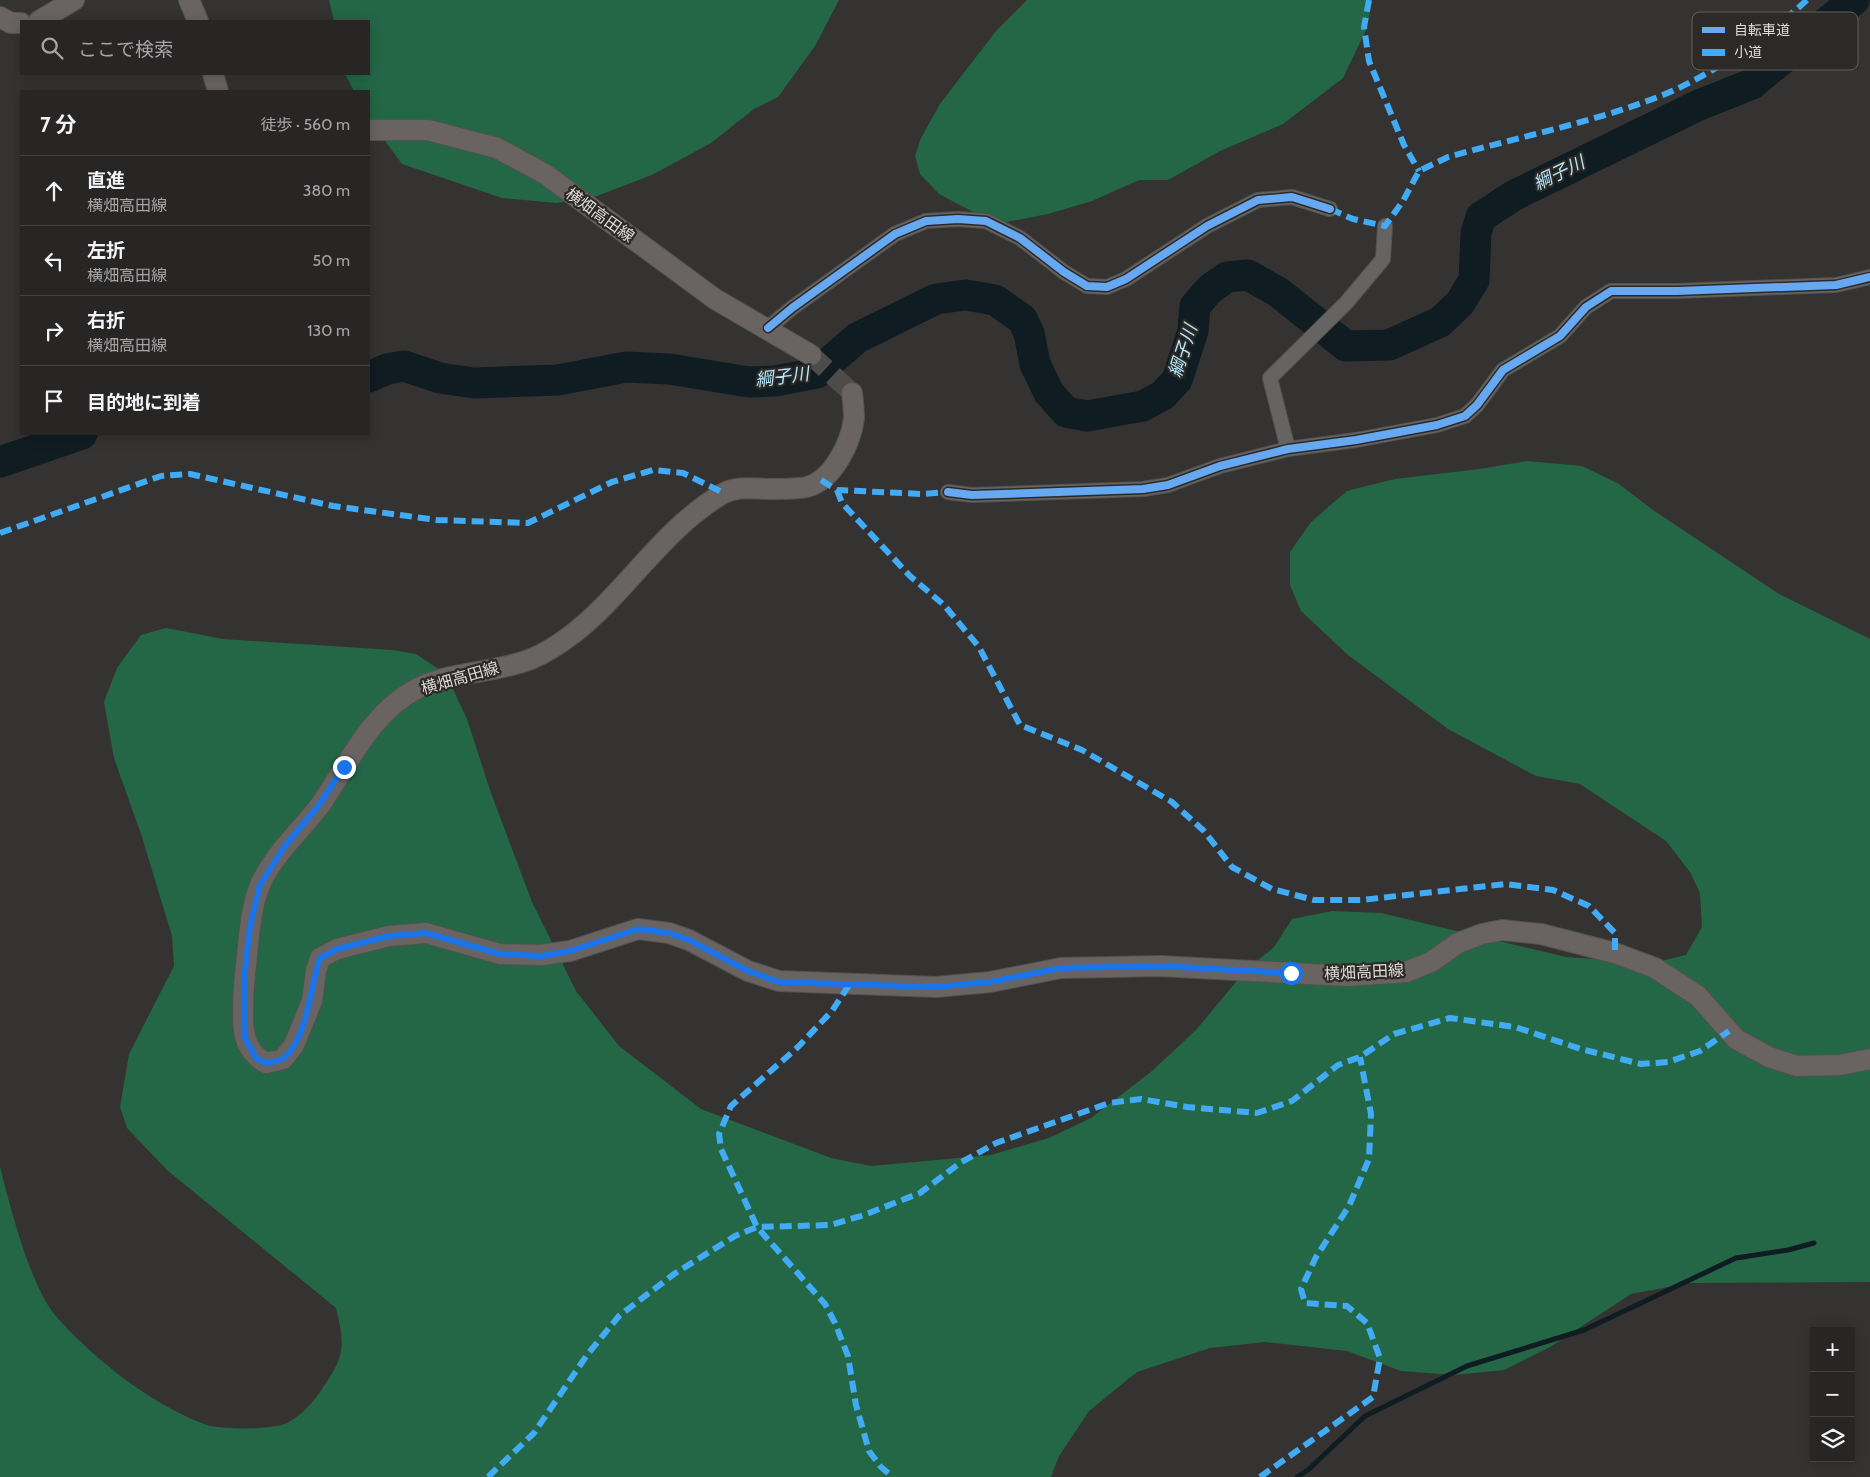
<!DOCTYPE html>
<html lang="ja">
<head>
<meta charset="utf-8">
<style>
	body { margin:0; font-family:Cabin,"Noto Sans JP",sans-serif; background:#302e2d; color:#f1f3f6 }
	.controls { position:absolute; right:15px; bottom:15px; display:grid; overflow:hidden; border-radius:0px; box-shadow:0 2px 12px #0003 }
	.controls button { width:45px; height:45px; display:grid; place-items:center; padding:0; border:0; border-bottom:1px solid #444342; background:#282625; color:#f1f3f6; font:25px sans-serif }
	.stop { position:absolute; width:15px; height:15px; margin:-11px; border:4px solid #1a73e8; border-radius:50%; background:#fff }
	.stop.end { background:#1a73e8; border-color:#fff; box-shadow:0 1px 5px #0008 }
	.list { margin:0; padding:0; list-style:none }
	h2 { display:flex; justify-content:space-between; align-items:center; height:65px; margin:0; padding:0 20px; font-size:21px }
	h2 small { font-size:16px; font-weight:400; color:#a5a5a7 }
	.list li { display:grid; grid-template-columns:32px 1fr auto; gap:15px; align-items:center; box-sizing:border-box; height:70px; padding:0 20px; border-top:1px solid #444342 }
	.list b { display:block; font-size:19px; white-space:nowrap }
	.list p { margin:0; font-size:16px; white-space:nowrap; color:#a5a5a7 }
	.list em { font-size:16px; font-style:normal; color:#a5a5a7 }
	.icon { flex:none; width:28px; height:28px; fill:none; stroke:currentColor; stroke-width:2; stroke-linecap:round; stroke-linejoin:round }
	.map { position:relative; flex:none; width:1870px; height:1477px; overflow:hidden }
	.search { position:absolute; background:#282625; box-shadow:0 2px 12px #0003; left:20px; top:20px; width:350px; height:55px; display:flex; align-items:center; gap:12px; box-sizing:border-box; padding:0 18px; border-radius:0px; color:#a5a5a7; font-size:19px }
	.panel { position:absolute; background:#282625; box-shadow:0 2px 12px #0003; left:20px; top:90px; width:350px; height:345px; border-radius:0px }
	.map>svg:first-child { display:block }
	.forest { fill:#236746 }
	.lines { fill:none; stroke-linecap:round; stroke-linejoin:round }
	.stream { stroke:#0f1c22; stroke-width:5 }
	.river { stroke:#0f1c22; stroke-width:31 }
	.secondary-tunnel { stroke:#4e4c4a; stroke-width:20; stroke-dasharray:20 10; stroke-linecap:butt }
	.minor-casing { stroke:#535250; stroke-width:16 }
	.secondary-casing { stroke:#535250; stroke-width:22 }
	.minor { stroke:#666462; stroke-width:14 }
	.secondary { stroke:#696461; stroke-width:20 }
	.quiet { stroke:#42abf6; stroke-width:6; stroke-dasharray:12 6; stroke-linecap:butt }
	.cycleway-casing { stroke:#2c2926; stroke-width:11 }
	.cycleway { stroke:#66a8f1; stroke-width:8 }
	.route { stroke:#1a73e8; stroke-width:6 }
	.labels { text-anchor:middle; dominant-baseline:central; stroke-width:4.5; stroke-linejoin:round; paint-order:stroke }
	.street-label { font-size:16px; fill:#dfdcdb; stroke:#2c2926 }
	.water-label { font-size:18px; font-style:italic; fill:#b5eaff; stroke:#2c2926 }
	.key { fill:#2c2926; stroke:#625f5c; stroke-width:1 }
	.key-label { font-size:14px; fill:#dfdcdb }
</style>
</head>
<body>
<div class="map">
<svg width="1870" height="1477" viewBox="0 0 1870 1477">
	<rect width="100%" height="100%" fill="#353331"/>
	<g class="forest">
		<path d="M329,0H839L815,46L778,97L754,109L711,143L652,175L594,197L556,203L502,198L402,164L369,119V91H354L345,74H369V21H334Z"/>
		<path d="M1027,0H1372L1367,28L1343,78L1283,124L1220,151L1168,180H1139L1092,201L1048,214L996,224L939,194L920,174L915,156L921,138L940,104L996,31Z"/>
		<path d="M1527,461L1582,466L1619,484L1653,510L1779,594L1870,639V1282L1689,1283L1631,1294L1550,1347L1504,1370L1454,1375L1401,1371L1347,1351L1265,1342L1210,1348L1137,1372L1089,1411L1059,1456L1051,1477H0V1167C10,1206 30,1285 55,1315C92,1358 151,1404 204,1424C219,1430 272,1430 287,1423C299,1417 312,1404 320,1392C344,1357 346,1350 336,1308L167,1170L127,1128L120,1107L129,1054L174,966L172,936L142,837L114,758L104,702L117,668L141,635L166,628L223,639L392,650L416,654L446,674L467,719L491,793L532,902L576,991L619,1046L701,1109L831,1158L871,1166L991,1155L1049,1138L1091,1118L1152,1071L1196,1030L1245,971L1274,947L1292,919L1332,911L1381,913L1566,957L1652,963L1686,955L1702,927L1700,893L1690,872L1666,841L1580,784L1536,776L1448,729L1348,655L1301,611L1290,585V552L1311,522L1347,491L1395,479L1479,469Z"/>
	</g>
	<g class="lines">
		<path class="stream" d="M1297,1477L1308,1470L1365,1416L1467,1366L1584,1330L1736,1258L1788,1250L1814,1243"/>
		<g class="river">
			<path d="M369,377L387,369L404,366L440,378L474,383L558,380L626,367L669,369L749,382L775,381L817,373L857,338L936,299L966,295L995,300L1022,319L1029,333L1035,364L1049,393L1066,412L1087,416L1143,406L1163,395L1177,380L1193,331L1195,306L1210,289L1227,277L1248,275L1278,292L1346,346L1389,345L1440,322L1460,303L1474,280L1476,233L1481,217L1513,196L1699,105L1752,84L1854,0"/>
			<path d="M0,462L82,434"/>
		</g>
		<path class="secondary-tunnel" d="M811,355L852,393"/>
		<g class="minor-casing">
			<g id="minor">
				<path d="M768,328L792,308L895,234L926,221L958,219L986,221L1020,238L1064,272L1087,286L1107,287L1126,279L1207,226L1258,200L1292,197L1330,209"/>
				<path d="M1288,449L1270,378L1346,303L1383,259L1385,226"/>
				<path d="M948,492L972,495L1143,489L1168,485L1220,466L1288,449L1356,440L1437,425L1465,416L1477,405L1503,370L1560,336L1586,307L1611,291H1677L1836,285L1870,277"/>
			</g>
		</g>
		<g class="secondary-casing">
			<g id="secondary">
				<path d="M189,0L198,21"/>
				<path d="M0,17L11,23H21"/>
				<path d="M39,21L74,0"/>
				<path d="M213,74L218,91"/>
				<path d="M369,130H428L497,148L545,174L715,299L811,355"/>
				<path d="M852,393C853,401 854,410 854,418C851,443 833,480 807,487C797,489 782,489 772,489C754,489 738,485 722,494C663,529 627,591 574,633C561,643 546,653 531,659C497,673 452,671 418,688C371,712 349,763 321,804C301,831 274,853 260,885C250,909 249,939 246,965C244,981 241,1022 245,1036C248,1048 256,1058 266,1063L283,1059L294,1045L312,1001L316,971L320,958L337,949L389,936L426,933L500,954L541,955L570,951L638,929L669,933L689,940L748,971L779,981L936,987L990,982L1061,968L1160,966L1347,976L1406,972L1431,962L1458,943L1482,934L1502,930L1541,934L1615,953L1655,968L1698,996L1736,1039L1769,1057L1797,1066L1840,1065L1870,1059"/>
			</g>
		</g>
		<use href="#minor" class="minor"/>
		<use href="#secondary" class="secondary"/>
		<g class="quiet">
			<path d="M1369,0L1364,27L1369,61L1404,145L1419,171"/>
			<path d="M1330,209L1353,219L1385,226L1403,201L1419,171L1448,157C1515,138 1585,124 1650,100C1707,79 1763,40 1807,0"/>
			<path d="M821,480L837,490L922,494L948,492"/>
			<path d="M837,490L842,503L910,576L944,605L979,647L1020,725L1082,750L1172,802L1204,831L1232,867L1272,889L1314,900H1361L1506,884L1553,890L1589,906L1615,933V953"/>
			<path d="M0,533L161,476L190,474L333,506L437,520L528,523L612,482L653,470L683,473L724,493"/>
			<path d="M849,985L832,1011L798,1047L731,1106L719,1134L721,1149L757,1227L825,1304L835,1323L848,1356L856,1405L869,1451L881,1467L893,1477"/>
			<path d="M488,1477L534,1433L587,1355L619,1316L674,1274L735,1236L757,1227L831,1225L864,1215L920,1193L960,1163L996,1143L1109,1103L1141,1099L1187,1107L1257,1113L1292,1101L1338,1065L1360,1057L1394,1034L1450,1018L1515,1027L1581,1049L1641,1064L1668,1062L1700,1051L1729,1031"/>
			<path d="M1260,1477L1373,1397L1380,1358L1367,1323L1347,1306L1305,1303L1301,1289L1316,1257L1349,1206L1369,1159L1371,1114L1360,1057"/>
		</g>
		<g class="cycleway-casing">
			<g id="cycleway">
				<path d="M768,328L792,308L895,234L926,221L958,219L986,221L1020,238L1064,272L1087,286L1107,287L1126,279L1207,226L1258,200L1292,197L1330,209"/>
				<path d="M948,492L972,495L1143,489L1168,485L1220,466L1288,449L1356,440L1437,425L1465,416L1477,405L1503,370L1560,336L1586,307L1611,291H1677L1836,285L1870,277"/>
			</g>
		</g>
		<use href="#cycleway" class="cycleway"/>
	</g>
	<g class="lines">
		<path class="route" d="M344,767L319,805L284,847L260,885L250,926L244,979V1036L256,1058L266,1063C272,1062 281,1061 285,1057C308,1036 310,987 320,958L337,949L389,936L426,933L500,954L541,956L570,951L638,929L669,933L689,940L748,971L779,982L936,987L990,982L1061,968L1160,966L1291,973"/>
	</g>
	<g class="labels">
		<g class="street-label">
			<text transform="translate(600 215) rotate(36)">横畑高田線</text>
			<text transform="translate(460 678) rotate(-16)">横畑高田線</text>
			<text transform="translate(1364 972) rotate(-3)">横畑高田線</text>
		</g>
		<g class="water-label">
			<text transform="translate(1559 173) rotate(-26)">綱子川</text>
			<text transform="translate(1183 351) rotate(-72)">綱子川</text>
			<text transform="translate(782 377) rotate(-7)">綱子川</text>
		</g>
	</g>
	<rect x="1692" y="12" width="166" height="58" rx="8" class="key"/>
	<rect x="1702" y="27" width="23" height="6" fill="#66a8f1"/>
	<rect x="1702" y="49" width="23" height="7" fill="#42abf6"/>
	<g class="key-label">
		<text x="1734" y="35">自転車道</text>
		<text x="1734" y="57">小道</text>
	</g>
</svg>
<div class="controls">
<button>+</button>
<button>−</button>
<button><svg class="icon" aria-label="layers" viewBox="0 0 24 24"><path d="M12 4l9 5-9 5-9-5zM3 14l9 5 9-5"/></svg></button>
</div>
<div class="stop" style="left:1291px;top:973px"></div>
<div class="stop end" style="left:344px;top:767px"></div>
<div class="search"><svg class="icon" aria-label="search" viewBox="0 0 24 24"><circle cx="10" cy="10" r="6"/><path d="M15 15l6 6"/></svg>ここで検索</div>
<section class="panel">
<h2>7 分<small>徒歩 · 560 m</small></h2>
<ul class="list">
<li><svg class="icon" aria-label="ahead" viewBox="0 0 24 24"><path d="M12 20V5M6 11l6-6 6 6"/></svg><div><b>直進</b><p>横畑高田線</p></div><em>380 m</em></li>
<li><svg class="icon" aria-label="left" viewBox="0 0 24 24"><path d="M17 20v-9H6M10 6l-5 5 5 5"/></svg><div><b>左折</b><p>横畑高田線</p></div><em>50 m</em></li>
<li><svg class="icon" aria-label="right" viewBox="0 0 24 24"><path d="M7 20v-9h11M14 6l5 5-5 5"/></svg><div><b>右折</b><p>横畑高田線</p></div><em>130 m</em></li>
<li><svg class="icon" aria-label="arrive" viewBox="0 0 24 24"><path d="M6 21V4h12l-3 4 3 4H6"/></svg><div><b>目的地に到着</b></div></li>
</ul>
</section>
</div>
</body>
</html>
